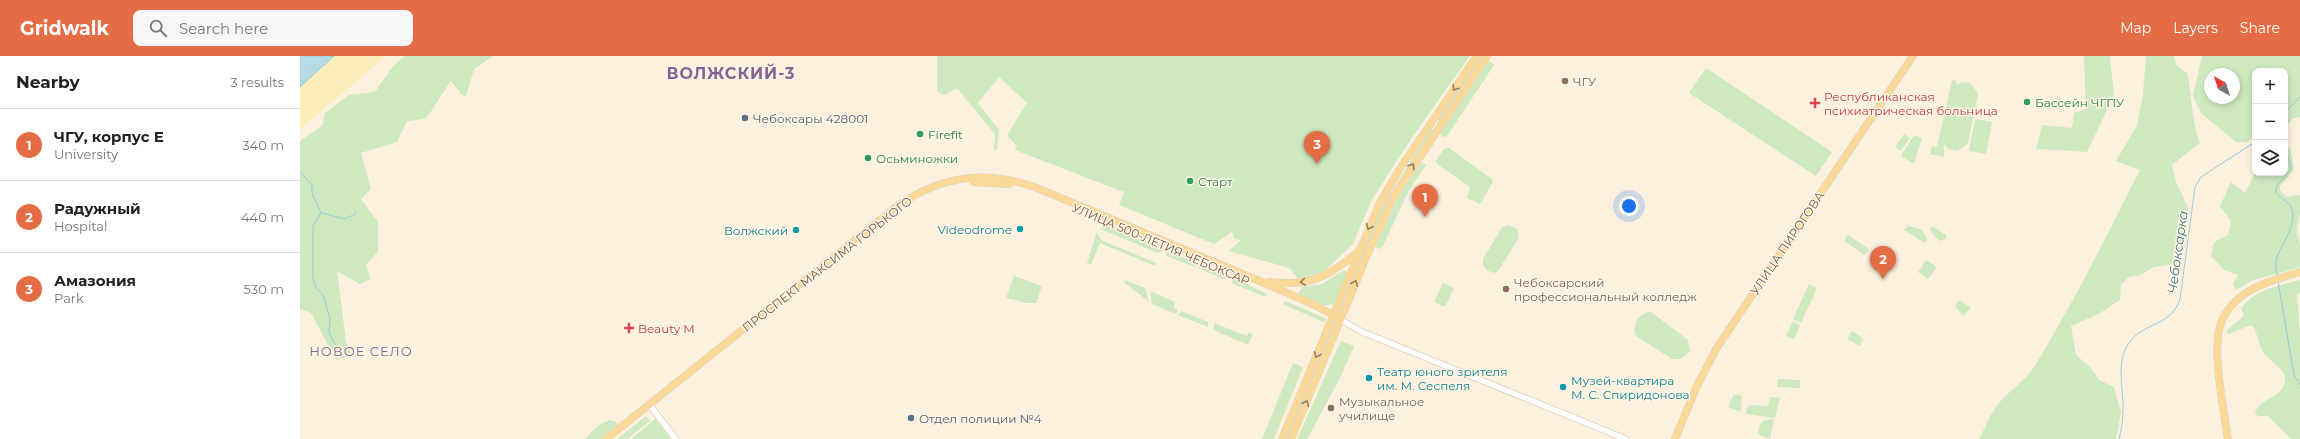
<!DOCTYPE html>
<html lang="en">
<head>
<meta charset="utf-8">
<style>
	body { margin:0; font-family:Montserrat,sans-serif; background:#f6f6f6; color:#222 }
	.controls { position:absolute; right:12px; top:12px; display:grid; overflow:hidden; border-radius:8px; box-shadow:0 2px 6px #0003 }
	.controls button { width:36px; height:36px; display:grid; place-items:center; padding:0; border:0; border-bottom:1px solid #e0e0e0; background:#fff; color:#222; font:20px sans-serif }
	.compass { position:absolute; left:1904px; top:12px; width:36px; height:36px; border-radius:50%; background:#fff; box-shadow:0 2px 6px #0003; rotate:321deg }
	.you { position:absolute; left:1329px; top:150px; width:14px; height:14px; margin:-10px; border:3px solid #fff; border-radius:50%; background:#1a73e8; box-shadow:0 0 0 6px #1a73e833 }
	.badge { display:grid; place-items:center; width:26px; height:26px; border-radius:50%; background:#e56d45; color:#fff; font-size:13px; font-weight:700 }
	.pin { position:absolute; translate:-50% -33px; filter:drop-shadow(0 1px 2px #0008) }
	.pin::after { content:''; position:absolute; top:21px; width:14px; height:12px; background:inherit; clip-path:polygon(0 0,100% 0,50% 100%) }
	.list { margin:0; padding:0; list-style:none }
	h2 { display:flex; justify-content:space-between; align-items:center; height:52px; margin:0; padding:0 16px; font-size:17px }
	h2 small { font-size:13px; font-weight:400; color:#767676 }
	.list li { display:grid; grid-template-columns:26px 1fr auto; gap:12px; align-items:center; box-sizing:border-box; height:72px; padding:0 16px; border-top:1px solid #e0e0e0 }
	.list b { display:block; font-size:15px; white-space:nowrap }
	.list p { margin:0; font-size:13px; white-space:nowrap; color:#767676 }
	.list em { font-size:13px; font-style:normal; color:#767676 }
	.icon { flex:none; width:22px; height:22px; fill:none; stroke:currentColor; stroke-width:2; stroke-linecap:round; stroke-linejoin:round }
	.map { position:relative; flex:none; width:2000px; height:383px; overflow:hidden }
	header { display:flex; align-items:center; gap:24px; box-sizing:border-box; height:56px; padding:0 20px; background:#e56d45; color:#fff }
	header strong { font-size:19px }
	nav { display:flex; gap:22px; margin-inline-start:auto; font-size:14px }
	.search { width:280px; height:36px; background:#f6f6f6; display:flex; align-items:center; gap:10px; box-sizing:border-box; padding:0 14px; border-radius:8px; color:#767676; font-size:15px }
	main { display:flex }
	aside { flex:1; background:#fff }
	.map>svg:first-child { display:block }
	.green { fill:#cee8bf; fill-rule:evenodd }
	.sand { fill:#fbeeba }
	.water { fill:#b5dce4; stroke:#9bcbd6 }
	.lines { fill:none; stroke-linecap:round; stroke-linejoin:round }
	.stream { stroke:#9bcbd6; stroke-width:1 }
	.minor-casing { stroke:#dfcebc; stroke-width:7 }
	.major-casing { stroke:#dad4cf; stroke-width:8 }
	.minor { stroke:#fff; stroke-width:5.5 }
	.major { stroke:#fad898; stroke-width:7 }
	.oneway { stroke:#9a7e60 }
	.education-dot { fill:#8d6e63; stroke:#fff5e5; stroke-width:1.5 }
	.leisure-dot { fill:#2e9e5b; stroke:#fff5e5; stroke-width:1.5 }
	.health-dot { fill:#e0444e; stroke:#fff5e5; stroke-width:1.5 }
	.service-dot { fill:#5c6f8a; stroke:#fff5e5; stroke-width:1.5 }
	.culture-dot { fill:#0f9aa8; stroke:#fff5e5; stroke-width:1.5 }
	.labels { text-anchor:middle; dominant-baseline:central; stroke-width:3; stroke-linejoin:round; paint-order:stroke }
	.education-label { font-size:12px; fill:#785e54; stroke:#fff5e5; text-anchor:start }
	.health-label { font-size:12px; fill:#be3a42; stroke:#fff5e5; text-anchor:start }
	.leisure-label { font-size:12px; fill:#27864d; stroke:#fff5e5; text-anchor:start }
	.service-label { font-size:12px; fill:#4e5e75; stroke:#fff5e5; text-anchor:start }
	.culture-label { font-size:12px; fill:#0d838f; stroke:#fff5e5; text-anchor:end }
	.street-label { font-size:12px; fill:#715848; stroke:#fff5e5 }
	.water-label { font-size:13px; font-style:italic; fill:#427885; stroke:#fff5e5 }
	.neighbourhood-label { font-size:13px; letter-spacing:1px; fill:#866395; stroke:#fff5e5 }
	.district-label { font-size:16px; font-weight:bold; letter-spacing:1px; fill:#866395; stroke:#fff5e5 }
</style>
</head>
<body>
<header>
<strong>Gridwalk</strong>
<div class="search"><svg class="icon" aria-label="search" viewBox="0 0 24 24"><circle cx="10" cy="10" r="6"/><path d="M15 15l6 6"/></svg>Search here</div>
<nav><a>Map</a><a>Layers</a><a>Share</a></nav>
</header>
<main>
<aside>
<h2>Nearby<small>3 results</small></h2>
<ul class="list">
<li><span class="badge">1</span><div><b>ЧГУ, корпус Е</b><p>University</p></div><em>340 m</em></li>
<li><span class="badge">2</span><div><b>Радужный</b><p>Hospital</p></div><em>440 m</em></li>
<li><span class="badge">3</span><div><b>Амазония</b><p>Park</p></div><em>530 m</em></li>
</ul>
</aside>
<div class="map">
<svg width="2000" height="383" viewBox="0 0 2000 383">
	<rect width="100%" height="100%" fill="#fcf1df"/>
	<g class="green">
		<path d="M105,0H193L174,13L166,40L162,39L151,25C146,31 129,60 126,62C121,64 112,64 107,65L97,86L61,97L71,133L61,143L78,166V195L66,209L71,223L60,228L37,215L46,286L52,299L36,304L11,257L0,253V85L22,70L25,57L49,39L75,36L93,10Z"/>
		<path d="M637,0H1170L1109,86L1071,145L1053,188L1023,216L999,223L989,212L929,195L941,184L934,183L932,176L914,188L819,149L824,136L715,94L717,90L707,79L727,47L699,21L678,47L699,74L697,93L694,95L695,78L657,32L643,39L637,35Z"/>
		<path d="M1180,0H1183L1139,65L1137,64Z"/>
		<path d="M1784,0H1810L1814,39L1787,96L1736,93L1742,69L1772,72L1774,57L1786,53Z"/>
		<path d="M1846,0H1874L1877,10L1887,17C1892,40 1892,66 1900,87L1872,109L1876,126L1888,152C1883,168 1888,168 1886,181C1886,190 1881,201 1876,208L1854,211L1841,219L1829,221L1821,229L1820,244L1800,257L1771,270L1776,299L1791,312L1799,324L1814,331L1821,356L1816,383H1679C1685,373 1689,360 1696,351C1706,336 1724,327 1734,311C1773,248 1806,181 1840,114L1816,105L1837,69L1843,38Z"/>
		<path d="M1902,0H2000V61L1992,63L1985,72V15H1955V79L1947,86H1936L1902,58L1893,40ZM1910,18H1934V42H1910Z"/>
		<path d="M1189,5L1194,9L1147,80L1142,81L1140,77Z"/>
		<path d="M1406,12L1532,96L1516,120L1389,37Z"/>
		<path d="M1652,24L1657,25L1656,29L1662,26L1670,27L1678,37L1668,87L1658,95L1649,93L1644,88V101L1630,98L1632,90L1637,91Z"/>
		<path d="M1675,63L1692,66L1686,98L1669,95Z"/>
		<path d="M1131,73L1133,74L1090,141L1041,250L1081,153Z"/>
		<path d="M1604,78L1610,82L1601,95L1595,91Z"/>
		<path d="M1614,79L1622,82L1614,108L1601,100Z"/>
		<path d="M1985,88L1991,94L1994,114L1980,130V135L1987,141L2000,139V157L1997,173L2000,189V211L1951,225L1936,234L1933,228L1938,219L1924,214L1911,200L1914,186L1928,179L1931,165L1920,150L1931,126L1945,137L1955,117H1985Z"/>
		<path d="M1149,92L1192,123L1193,126L1180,148L1167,142L1170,131L1137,108L1136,105L1144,93Z"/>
		<path d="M1122,106L1126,109L1109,134L1083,190L1080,193L1075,191L1100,138Z"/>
		<path d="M1209,169L1217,173L1219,182L1198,215L1194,217L1186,214L1183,208V203L1202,171Z"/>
		<path d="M806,170L862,192V195L858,197L800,173Z"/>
		<path d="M1608,170L1622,174L1627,183L1625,187L1604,174Z"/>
		<path d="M1632,170L1647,180L1645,183L1639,185L1630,174Z"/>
		<path d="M797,176L801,184L856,207L855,210L800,187L791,209L787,207Z"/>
		<path d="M1548,179L1569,193L1565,199L1544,185Z"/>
		<path d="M867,195L897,207L895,211L866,200Z"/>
		<path d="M1626,204L1637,211L1628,223L1618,216Z"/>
		<path d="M900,208L928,219V221L923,223L898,212Z"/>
		<path d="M1044,214L1048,217L1035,247C1024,253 1006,245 998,238L1002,231L1022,228Z"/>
		<path d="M714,220L742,230L736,247H727L706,242Z"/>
		<path d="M934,222L967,238L966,241L931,227Z"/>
		<path d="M825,224L845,232L849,246L825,227Z"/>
		<path d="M2000,224V237L1997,239L2000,278V383H1991L1968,360H1957L1955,356C1960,344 1974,343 1981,334C1994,316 1973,309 1964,297C1959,290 1957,278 1954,271L1951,269L1929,278L1927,277V274L1943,261L1944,258L1941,253C1952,234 1980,229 2000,224Z"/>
		<path d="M1143,227L1154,232L1145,251L1134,246Z"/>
		<path d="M1509,228L1517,232L1501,267L1493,263Z"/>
		<path d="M850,235L875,246L874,252L878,254L876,258L852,248Z"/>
		<path d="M1659,244L1671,252L1663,260L1655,250Z"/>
		<path d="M985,245L1025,262L1026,264L1023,266L983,248Z"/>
		<path d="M881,255L908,266V271L878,259Z"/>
		<path d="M1351,256L1388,284L1390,295C1385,301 1381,304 1372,303L1336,280C1331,268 1339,257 1351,256Z"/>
		<path d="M1493,265L1500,269L1494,283L1486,280Z"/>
		<path d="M914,267L947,280L949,276L953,278L948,289L914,274Z"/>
		<path d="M1033,270L988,383H986Z"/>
		<path d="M1552,275L1563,282L1560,290L1547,283Z"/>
		<path d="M1041,285L1054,290L1039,324L1007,383H997Z"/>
		<path d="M993,307L1003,311L974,383H962Z"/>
		<path d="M1478,323L1500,324V332L1477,331Z"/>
		<path d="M1434,338L1442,340L1441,356L1428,351Z"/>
		<path d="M1470,341L1480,342L1475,362L1446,358L1448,349L1468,350Z"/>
		<path d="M346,360L350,365L327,383H317Z"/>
		<path d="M355,363L371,383H331Z"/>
		<path d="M1474,363L1470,383L1458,378L1460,368L1464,365Z"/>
		<path d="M310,364L316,366L318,369L301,383H285L300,368Z"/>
	</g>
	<path class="sand" d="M34,0H82L84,2L0,73V31Z"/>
	<path class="water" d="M0,0H34L0,31Z"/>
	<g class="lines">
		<g class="stream">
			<path d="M1985,57L2000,41"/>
			<path d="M0,116L12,129V137L21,157L13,170V222L16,232L23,239L30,262L29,277L41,300"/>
			<path d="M22,157L45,163L55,158L56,155"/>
			<path d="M1977,220C1976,213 1975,208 1977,201C1982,187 2000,165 1990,149C1986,145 1980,141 1976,137V131L1991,113L1988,100L1985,96"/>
			<path d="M1978,225L1994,319L2000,329"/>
			<path d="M1819,383C1821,374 1823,365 1823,356C1824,333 1815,307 1829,287C1843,266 1871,271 1880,243L1895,131L1901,121L1955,86"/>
		</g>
		<g class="minor-casing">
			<g id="minor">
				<path d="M1040,263L1060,275L1326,383"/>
				<path d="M351,351L376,383"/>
			</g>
		</g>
		<g class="major-casing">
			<g id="major">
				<path d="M674,126L709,128"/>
				<path d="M969,226C1008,231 1029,221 1059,195"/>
				<path d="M306,383L600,148C645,119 687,114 737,132L962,226L1017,250L1040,263"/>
				<path d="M982,383L1079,149L1099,114L1177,0"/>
				<path d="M991,383L1070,192L1094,140L1187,0"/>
				<path d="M1375,383L1396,332L1416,293L1613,0"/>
				<path d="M1928,383C1924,354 1911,293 1921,267C1926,253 1938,241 1951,234C1966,225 1983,221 2000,216"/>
			</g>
		</g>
		<use href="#minor" class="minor"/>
		<use href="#major" class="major"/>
	</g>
	<defs><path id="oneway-chevron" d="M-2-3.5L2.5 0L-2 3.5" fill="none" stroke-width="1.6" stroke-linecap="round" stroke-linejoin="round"/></defs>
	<g class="oneway">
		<use href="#oneway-chevron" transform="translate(1155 32) rotate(124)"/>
		<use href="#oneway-chevron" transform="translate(1112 110) rotate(-57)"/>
		<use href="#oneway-chevron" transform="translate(1069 171) rotate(113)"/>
		<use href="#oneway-chevron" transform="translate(1003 226) rotate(171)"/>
		<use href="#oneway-chevron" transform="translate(1055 227) rotate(-68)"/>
		<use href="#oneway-chevron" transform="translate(1017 299) rotate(113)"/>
		<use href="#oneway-chevron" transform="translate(1006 347) rotate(-67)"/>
	</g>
	<g class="education-dot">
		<circle cx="1265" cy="25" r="4"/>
		<circle cx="1206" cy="233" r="4"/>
		<circle cx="1031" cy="352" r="4"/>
	</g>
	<g class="leisure-dot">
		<circle cx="1727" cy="46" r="4"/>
		<circle cx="620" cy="78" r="4"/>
		<circle cx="568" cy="102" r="4"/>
		<circle cx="890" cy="125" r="4"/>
	</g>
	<g class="health-dot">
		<path d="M1513 41h4v4h4v4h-4v4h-4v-4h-4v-4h4z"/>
		<path d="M327 266h4v4h4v4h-4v4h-4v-4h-4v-4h4z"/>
	</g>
	<g class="service-dot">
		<circle cx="445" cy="62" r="4"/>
		<circle cx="611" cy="362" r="4"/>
	</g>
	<g class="culture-dot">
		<circle cx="720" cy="173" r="4"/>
		<circle cx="496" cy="174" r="4"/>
		<circle cx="1069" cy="322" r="4"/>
		<circle cx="1263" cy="331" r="4"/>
	</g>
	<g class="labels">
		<g class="education-label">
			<text x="1273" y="25">ЧГУ</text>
			<text x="1214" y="226">Чебоксарский<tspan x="1214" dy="14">профессиональный колледж</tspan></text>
			<text x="1039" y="345">Музыкальное<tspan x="1039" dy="14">училище</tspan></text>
		</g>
		<g class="health-label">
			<text x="1524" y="40">Республиканская<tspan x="1524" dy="14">психиатрическая больница</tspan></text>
			<text x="338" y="272">Beauty M</text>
		</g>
		<g class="leisure-label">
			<text x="1735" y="46">Бассейн ЧГПУ</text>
			<text x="628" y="78">Firefit</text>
			<text x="576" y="102">Осьминожки</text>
			<text x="898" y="125">Старт</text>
		</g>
		<g class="service-label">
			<text x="453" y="62">Чебоксары 428001</text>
			<text x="619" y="362">Отдел полиции №4</text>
		</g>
		<g class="culture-label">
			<text x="712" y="173">Videodrome</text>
			<text x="488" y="174">Волжский</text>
			<text x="1077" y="315" text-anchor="start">Театр юного зрителя<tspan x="1077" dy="14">им. М. Сеспеля</tspan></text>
			<text x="1271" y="324" text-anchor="start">Музей-квартира<tspan x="1271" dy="14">М. С. Спиридонова</tspan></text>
		</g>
		<g class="street-label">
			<text transform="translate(1487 187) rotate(-56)">УЛИЦА ПИРОГОВА</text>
			<text transform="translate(861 188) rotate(23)">УЛИЦА 500-ЛЕТИЯ ЧЕБОКСАР</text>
			<text transform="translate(527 208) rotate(-38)">ПРОСПЕКТ МАКСИМА ГОРЬКОГО</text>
		</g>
		<g class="water-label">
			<text transform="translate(1877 196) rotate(-82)">Чебоксарка</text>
		</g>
		<g class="neighbourhood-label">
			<text x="61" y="295">НОВОЕ СЕЛО</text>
		</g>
		<g class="district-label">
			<text x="431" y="17">ВОЛЖСКИЙ-3</text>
		</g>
	</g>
</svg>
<div class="controls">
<button>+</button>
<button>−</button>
<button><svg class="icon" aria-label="layers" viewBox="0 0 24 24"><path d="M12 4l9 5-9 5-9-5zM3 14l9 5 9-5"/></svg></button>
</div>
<svg class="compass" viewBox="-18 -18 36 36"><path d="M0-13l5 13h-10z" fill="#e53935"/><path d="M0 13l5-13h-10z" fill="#767676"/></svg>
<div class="you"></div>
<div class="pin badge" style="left:1125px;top:161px">1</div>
<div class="pin badge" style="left:1583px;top:223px">2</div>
<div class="pin badge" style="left:1017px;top:108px">3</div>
</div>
</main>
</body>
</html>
